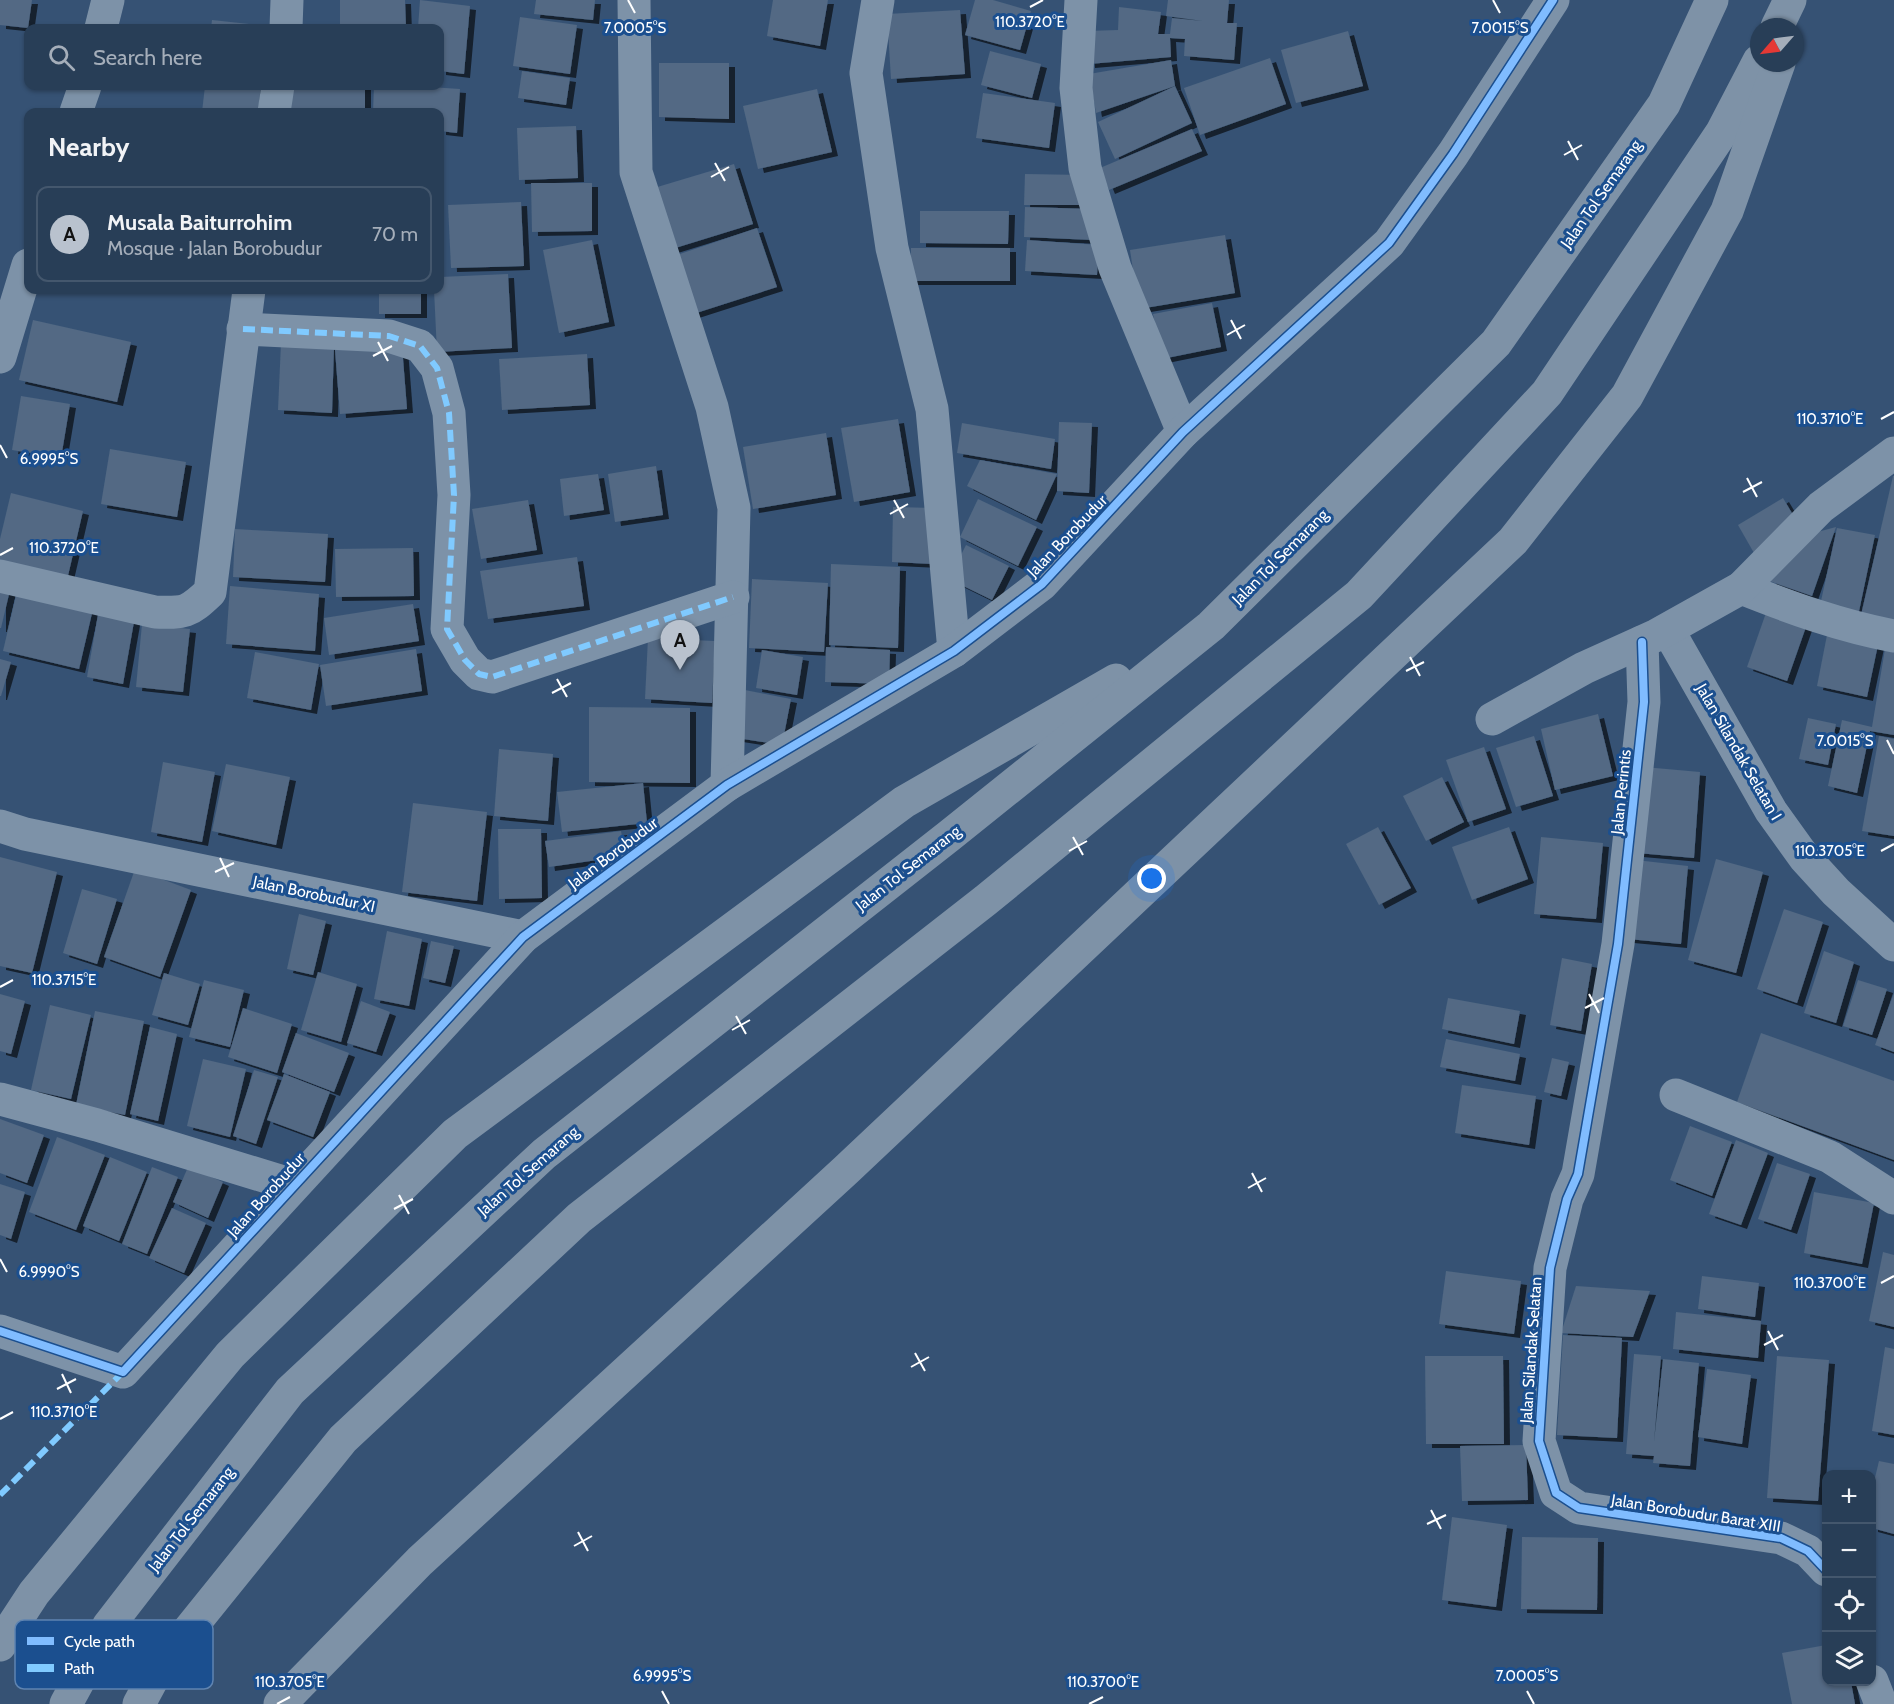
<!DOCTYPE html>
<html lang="en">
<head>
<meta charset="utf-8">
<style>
	body { margin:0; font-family:Cabin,sans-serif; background:#30455d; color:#f1f3f6 }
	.controls { position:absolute; right:18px; bottom:18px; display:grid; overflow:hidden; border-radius:12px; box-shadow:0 2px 4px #0004 }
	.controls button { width:54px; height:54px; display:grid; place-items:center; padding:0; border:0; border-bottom:2px solid #44576d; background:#283e57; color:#f1f3f6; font:30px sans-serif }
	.compass { position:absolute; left:1750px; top:18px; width:54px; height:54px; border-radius:50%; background:#283e57; box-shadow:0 2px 4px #0004; rotate:242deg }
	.you { position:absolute; left:1152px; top:879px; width:21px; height:21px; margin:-15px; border:4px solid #fff; border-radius:50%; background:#1a73e8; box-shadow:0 0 0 9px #1a73e833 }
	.badge { display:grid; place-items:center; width:39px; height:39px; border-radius:50%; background:#b9c2ce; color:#111; font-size:20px; font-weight:700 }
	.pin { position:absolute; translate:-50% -50px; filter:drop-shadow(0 2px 3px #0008) }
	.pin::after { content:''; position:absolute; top:32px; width:21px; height:18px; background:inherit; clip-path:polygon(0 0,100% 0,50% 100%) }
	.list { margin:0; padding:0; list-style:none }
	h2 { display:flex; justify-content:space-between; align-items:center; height:78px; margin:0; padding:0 24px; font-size:26px }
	h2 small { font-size:20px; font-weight:400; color:#a5aeba }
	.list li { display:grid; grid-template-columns:39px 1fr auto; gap:18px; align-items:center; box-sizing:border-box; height:96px; margin:0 12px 12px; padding:0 12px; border:2px solid #44576d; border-radius:12px }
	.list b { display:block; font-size:22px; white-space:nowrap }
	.list p { margin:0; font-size:20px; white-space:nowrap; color:#a5aeba }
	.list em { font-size:20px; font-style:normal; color:#a5aeba }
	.icon { flex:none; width:33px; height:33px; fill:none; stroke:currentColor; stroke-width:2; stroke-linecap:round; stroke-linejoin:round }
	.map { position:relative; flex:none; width:1894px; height:1704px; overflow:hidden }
	.search { position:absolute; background:#283e57; box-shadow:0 2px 4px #0004; left:24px; top:24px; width:420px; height:66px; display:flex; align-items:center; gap:15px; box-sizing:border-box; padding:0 21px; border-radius:12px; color:#a5aeba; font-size:22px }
	.panel { position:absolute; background:#283e57; box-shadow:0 2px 4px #0004; left:24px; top:108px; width:420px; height:186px; border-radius:12px }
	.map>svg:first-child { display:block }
	.building { fill:#526984; filter:url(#shadow) }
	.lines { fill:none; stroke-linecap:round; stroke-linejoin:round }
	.street { stroke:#7d92a8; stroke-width:33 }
	.highway { stroke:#7e92a7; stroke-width:33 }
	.quiet { stroke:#80caff; stroke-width:6; stroke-dasharray:12 6; stroke-linecap:butt }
	.cycleway-casing { stroke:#1b4f8f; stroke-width:11 }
	.cycleway { stroke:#80bcff; stroke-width:8 }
	.ticks { fill:none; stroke:#fff; stroke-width:2 }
	.labels { text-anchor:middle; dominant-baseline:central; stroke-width:6; stroke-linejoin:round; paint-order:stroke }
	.street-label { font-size:16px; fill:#fff; stroke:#1b4f8f }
	.key { fill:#1b4f8f; stroke:#5f84b1; stroke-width:1.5 }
	.key-label { font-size:16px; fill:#fff }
	.ticks-label { font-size:15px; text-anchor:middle; fill:#fff; stroke:#1b4f8f; stroke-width:6; stroke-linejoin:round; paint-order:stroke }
</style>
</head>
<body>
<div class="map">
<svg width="1894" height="1704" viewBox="0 0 1894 1704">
	<defs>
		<filter id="shadow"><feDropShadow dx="6" dy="4" stdDeviation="0" flood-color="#0009"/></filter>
	</defs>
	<rect width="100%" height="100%" fill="#365274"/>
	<g class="building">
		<path d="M0,0H32L28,28L0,25Z"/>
		<path d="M340,0H405L406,28H340Z"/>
		<path d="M420,0L470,6L464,74L440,71V28H418Z"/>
		<path d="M536,0H595L593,20L534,14Z"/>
		<path d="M773,0H828L820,46L767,36Z"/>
		<path d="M975,0H993L1031,11L1020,50L965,35Z"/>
		<path d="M1168,0H1229L1227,23H1237L1234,60L1184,56L1185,39L1170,38L1171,57L1089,64L1087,31L1118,30L1119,7L1161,12L1158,34H1170L1172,18L1203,21L1166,16Z"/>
		<path d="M960,10L965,74L891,79L887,14Z"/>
		<path d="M520,17L577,25L570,74L513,66Z"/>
		<path d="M212,20L267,26L266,28H211Z"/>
		<path d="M1348,31L1363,86L1296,103L1281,50Z"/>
		<path d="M990,51L1041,64L1032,98L981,85Z"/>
		<path d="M1270,58L1286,104L1200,135L1184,88Z"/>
		<path d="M1171,60L1175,86L1096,113L1089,74Z"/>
		<path d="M659,63H729V119L659,117Z"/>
		<path d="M522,71L570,78L566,105L518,98Z"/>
		<path d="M205,86H261L258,112H202Z"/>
		<path d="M288,86H365V112H287Z"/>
		<path d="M374,86H415L460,89L457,133L440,131V112H373Z"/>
		<path d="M1175,86L1192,123L1115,159L1098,122Z"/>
		<path d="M817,89L832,152L758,169L743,106Z"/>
		<path d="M983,93L1055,103L1049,148L976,138Z"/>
		<path d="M576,126L578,178L519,180L517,128Z"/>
		<path d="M1192,129L1202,151L1109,190L1100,168Z"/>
		<path d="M734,164L753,224L672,249L654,188Z"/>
		<path d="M1025,174L1083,175L1082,205H1024Z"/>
		<path d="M531,183H592V231L532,232Z"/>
		<path d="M521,202L524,266L451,268L448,205Z"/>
		<path d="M1025,207L1093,209V240L1024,237Z"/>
		<path d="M920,211H1009L1008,244L920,243Z"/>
		<path d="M757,228L777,287L690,315L671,257Z"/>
		<path d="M1225,235L1235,293L1139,309L1130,250Z"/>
		<path d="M592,240L609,322L559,333L543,250Z"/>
		<path d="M1027,240L1099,245L1097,275L1025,271Z"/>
		<rect x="911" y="248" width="99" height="33"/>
		<path d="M508,274L512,348L437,352L434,290H440V277Z"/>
		<rect x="379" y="290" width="42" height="24"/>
		<path d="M1212,303L1221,347L1162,359L1153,314Z"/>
		<path d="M33,320L131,342L117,402L19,380Z"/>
		<path d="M281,343L334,346L332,413L278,410Z"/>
		<path d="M402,346L407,409L340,414L335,350Z"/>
		<path d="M587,354L590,405L502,410L499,359Z"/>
		<path d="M21,396L70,404L61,458L12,450Z"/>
		<path d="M898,419L910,492L854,502L841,428Z"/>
		<path d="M1059,422L1092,423L1089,493L1057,491Z"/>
		<path d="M962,423L1055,439L1051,469L957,453Z"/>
		<path d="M826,433L836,495L753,509L743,447Z"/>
		<path d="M110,449L186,462L177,517L101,504Z"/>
		<path d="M980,460L1057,474L1036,520L967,486Z"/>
		<path d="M656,466L663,515L615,522L608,474Z"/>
		<path d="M598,474L604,510L564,516L560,479Z"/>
		<path d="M1893,476H1894V623L1861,615Z"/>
		<path d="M11,493L83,511L67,580L0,564V539Z"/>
		<path d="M1783,498L1799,525L1754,553L1738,525Z"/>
		<path d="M978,499L1037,527L1018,566L960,537Z"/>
		<path d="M528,500L537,550L481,559L472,509Z"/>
		<path d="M893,507L935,508L933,564L892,562Z"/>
		<path d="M1836,527L1812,596L1769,581L1810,534Z"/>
		<path d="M1837,528L1875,535L1858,616L1819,610Z"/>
		<path d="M235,529L328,534L325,582L233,577Z"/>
		<path d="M966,545L1009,566L992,600L949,579Z"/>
		<path d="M413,548L414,596L336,597L335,549Z"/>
		<path d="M577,557L584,606L488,619L480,571Z"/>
		<path d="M831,564L900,567L898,648L829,645Z"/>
		<path d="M752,579L828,583L824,652L749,648Z"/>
		<path d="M230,586L319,594L315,651L226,644Z"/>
		<path d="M0,587L10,590L1,628H0Z"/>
		<path d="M17,591L93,609L79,669L3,651Z"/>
		<path d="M413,604L419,641L329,655L324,618Z"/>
		<path d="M99,609L135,616L123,684L87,677Z"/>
		<path d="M1767,610L1807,624L1787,681L1747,667Z"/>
		<path d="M142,624L190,629L183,692L136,687Z"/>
		<path d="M1828,630L1879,640L1867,697L1817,686Z"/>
		<path d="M648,638L715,641L712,703L645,699Z"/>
		<path d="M826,647L890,650L889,684L825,682Z"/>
		<path d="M416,649L422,691L326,706L320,665Z"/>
		<path d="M1885,649L1894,651V735L1870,731L1857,793L1828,786L1842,720L1872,727Z"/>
		<path d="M762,650L803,657L797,695L756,688Z"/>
		<path d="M255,652L319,664L311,710L247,698Z"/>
		<path d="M0,659L11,662L1,696H0Z"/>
		<path d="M745,690L791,699L782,745L737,738Z"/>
		<path d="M589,707L690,708V783L589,782Z"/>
		<path d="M1598,714L1613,776L1555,790L1541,729Z"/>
		<path d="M1808,718L1836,724L1828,765L1799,759Z"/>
		<path d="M1534,736L1553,796L1516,807L1496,748Z"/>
		<path d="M1879,736L1894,739V836L1862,831Z"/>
		<path d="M1484,747L1506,809L1468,822L1446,760Z"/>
		<path d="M499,749L553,754L548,821L494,816Z"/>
		<path d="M163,762L215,772L202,842L151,832Z"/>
		<path d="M226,764L290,777L276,845L212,831Z"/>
		<path d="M1644,767L1700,772L1694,858L1637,853Z"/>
		<path d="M1442,777L1464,822L1426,841L1403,796Z"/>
		<path d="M643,783L647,823L562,832L557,792Z"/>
		<path d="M413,803L487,812L477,901L402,892Z"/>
		<path d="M1378,827L1411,888L1379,905L1346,844Z"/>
		<path d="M1509,827L1528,879L1472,900L1452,847Z"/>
		<path d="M498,829H541L542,898L499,899Z"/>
		<path d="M621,831L625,856L549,867L545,841Z"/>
		<path d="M1541,837L1603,843L1596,919L1534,914Z"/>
		<path d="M0,857L57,872L32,973L0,966Z"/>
		<path d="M1716,859L1763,872L1736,973L1688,960Z"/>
		<path d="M1636,860L1688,866L1681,944L1628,939Z"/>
		<path d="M135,869L191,890L160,977L104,957Z"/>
		<path d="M82,889L117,899L97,964L63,953Z"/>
		<path d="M1784,909L1823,922L1797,1003L1757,989Z"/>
		<path d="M299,914L326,921L313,975L287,969Z"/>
		<path d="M387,931L422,939L409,1006L374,999Z"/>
		<path d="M431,941L454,946L445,983L423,978Z"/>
		<path d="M1824,951L1854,962L1836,1023L1804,1013Z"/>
		<path d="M1562,958L1592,964L1581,1031L1550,1025Z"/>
		<path d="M318,972L357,984L341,1042L301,1030Z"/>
		<path d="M164,973L200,984L188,1025L152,1015Z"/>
		<path d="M204,980L244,990L230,1047L189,1037Z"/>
		<path d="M1858,980L1887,989L1872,1035L1843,1026Z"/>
		<path d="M1894,993V1052L1875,1045Z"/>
		<path d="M0,994L25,1001L11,1054L0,1051Z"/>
		<path d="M1448,998L1520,1011L1514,1044L1442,1029Z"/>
		<path d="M361,1001L390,1012L376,1052L347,1043Z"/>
		<path d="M50,1005L91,1015L71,1099L31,1090Z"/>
		<path d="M243,1008L292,1024L277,1073L228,1057Z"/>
		<path d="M95,1011L144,1021L125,1115L76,1105Z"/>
		<path d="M150,1027L177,1034L158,1121L130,1114Z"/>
		<path d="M296,1033L349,1053L334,1092L282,1072Z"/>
		<path d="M1761,1033L1894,1081V1160L1737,1102Z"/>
		<path d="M1446,1039L1520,1054L1515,1081L1440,1067Z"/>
		<path d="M1552,1058L1569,1062L1561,1096L1544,1092Z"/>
		<path d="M203,1059L246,1069L230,1137L187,1126Z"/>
		<path d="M254,1070L278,1077L256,1144L233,1136Z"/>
		<path d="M284,1074L330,1092L313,1137L267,1120Z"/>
		<path d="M1462,1085L1536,1096L1529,1145L1455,1133Z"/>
		<path d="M0,1119L44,1135L27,1183L0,1173Z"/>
		<path d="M1690,1126L1732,1142L1712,1196L1670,1180Z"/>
		<path d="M57,1137L105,1155L76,1230L29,1212Z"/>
		<path d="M1736,1140L1768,1153L1741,1225L1709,1214Z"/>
		<path d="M110,1157L147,1172L119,1241L83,1226Z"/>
		<path d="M1777,1163L1810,1174L1791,1230L1758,1219Z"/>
		<path d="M152,1167L178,1177L147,1254L122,1244Z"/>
		<path d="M188,1167L223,1182L208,1218L173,1202Z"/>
		<path d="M0,1184L25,1192L11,1239L0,1235Z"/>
		<path d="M1814,1192L1874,1203L1862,1264L1804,1253Z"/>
		<path d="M172,1208L206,1223L184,1273L149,1258Z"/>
		<path d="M1883,1252L1894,1255V1327L1869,1321Z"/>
		<path d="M1446,1271L1521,1281L1514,1334L1439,1324Z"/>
		<path d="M1702,1276L1759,1283L1755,1317L1698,1309Z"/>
		<path d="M1576,1286L1650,1291L1633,1337L1561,1333Z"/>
		<path d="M1676,1312L1761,1321L1758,1358L1673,1349Z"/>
		<path d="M1563,1335L1622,1338L1617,1438L1557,1435Z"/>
		<path d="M1885,1347L1894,1349V1435L1872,1431Z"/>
		<path d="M1634,1354L1661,1356L1654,1442L1663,1359L1699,1363L1690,1466L1653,1463L1654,1456L1626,1454Z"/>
		<path d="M1425,1356H1503L1504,1444H1426Z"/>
		<path d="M1777,1356L1829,1360L1818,1501L1767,1498Z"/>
		<path d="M1707,1369L1751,1375L1742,1444L1698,1437Z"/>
		<path d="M1526,1445L1528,1500L1462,1501L1460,1446Z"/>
		<path d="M1879,1461L1894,1464V1534L1872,1528V1490Z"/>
		<path d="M1452,1517L1507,1525L1496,1607L1442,1600Z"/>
		<path d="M1522,1537L1598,1538L1597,1610L1521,1609Z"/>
		<path d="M1826,1645V1682H1851L1855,1704H1792L1782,1653Z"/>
	</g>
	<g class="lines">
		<g class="street">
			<path d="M634,0L636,172L712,407L734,508L727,785"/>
			<path d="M878,0L866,73L892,248L932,409L954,651"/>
			<path d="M1081,0L1076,88L1085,168L1115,268L1183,432"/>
			<path d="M101,28L108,0"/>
			<path d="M286,28L287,0"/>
			<path d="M76,112L85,86"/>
			<path d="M274,112L278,86"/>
			<path d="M243,329L389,336L420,346L437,368L449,413L454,495L447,629L465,660L479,674L492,677L733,597"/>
			<path d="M0,357L28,265"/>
			<path d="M0,576L155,612C185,613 188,613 210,592L249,290"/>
			<path d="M1741,588C1791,608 1841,626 1894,636"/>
			<path d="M1668,630L1771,811L1804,857L1836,892L1894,945"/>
			<path d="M1642,642L1644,702L1618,944L1578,1174L1567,1199L1550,1268L1539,1441L1556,1493L1579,1508L1781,1538L1808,1551L1826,1570"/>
			<path d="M1492,719L1584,668L1657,635L1741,588L1821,507L1894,453"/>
			<path d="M0,826L25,834L523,937"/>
			<path d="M1676,1095L1830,1157L1894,1198"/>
			<path d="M0,1099L97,1125L293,1185"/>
			<path d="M0,1331L123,1372L523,937L727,785L954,651L1042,584L1183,432L1389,243L1453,154L1553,0"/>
			<path d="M1872,1681L1881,1704"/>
		</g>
		<g class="highway">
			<path d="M1777,27L1790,0"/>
			<path d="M0,1645L34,1593L230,1355L455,1134L904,802L1116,680"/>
			<path d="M66,1704L109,1625L290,1391L544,1154L949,836L1211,626L1496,343L1664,104L1712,0"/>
			<path d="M139,1704L159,1667L343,1439L579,1218L986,900L1359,595L1547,393L1722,132L1759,61"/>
			<path d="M280,1704L420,1561L846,1170L1513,541L1627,396L1727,211L1779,63"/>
		</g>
		<g class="quiet">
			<path d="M243,329L389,336L420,346L437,368L449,413L454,495L447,629L465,660L479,674L492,677L733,597"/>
			<path d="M0,1495L123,1372L120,1371"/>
		</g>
		<g class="cycleway-casing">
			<g id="cycleway">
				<path d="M1642,642L1644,702L1618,944L1578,1174L1567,1199L1550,1268L1539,1441L1556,1493L1579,1508L1781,1538L1808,1551L1826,1570"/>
				<path d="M0,1331L123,1372L523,937L727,785L954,651L1042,584L1183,432L1389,243L1453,154L1553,0"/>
			</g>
		</g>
		<use href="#cycleway" class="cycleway"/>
	</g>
	<path class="ticks" d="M628,0L635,13M1493,0L1500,13M1030,7L1043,0M1568,141L1578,160M1564,155L1582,145M715,163L725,181M711,177L729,167M1231,320L1241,339M1227,335L1245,325M378,342L388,361M373,356L392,346M1881,419L1894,412M0,445L7,458M1747,478L1757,497M1743,492L1762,482M894,500L904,518M890,514L908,504M0,555L13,548M1410,657L1420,676M1406,671L1424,662M557,679L567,697M552,693L571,683M1887,740L1894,754M1073,837L1083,855M1069,851L1087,841M1881,851L1894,844M220,858L229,877M215,872L234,863M0,987L13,980M1589,994L1599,1013M1585,1008L1604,998M736,1016L746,1034M732,1030L750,1020M1252,1173L1262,1192M1248,1188L1266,1178M399,1195L409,1214M394,1209L413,1199M0,1259L7,1272M1881,1283L1894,1276M1768,1331L1778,1350M1764,1345L1783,1335M915,1353L925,1371M911,1367L929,1357M62,1374L71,1393M57,1389L76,1379M0,1419L13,1412M1431,1510L1441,1529M1427,1524L1446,1515M578,1532L588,1551M574,1546L592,1536M662,1691L669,1704M1527,1691L1534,1704M277,1704L290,1697M1089,1704L1103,1697"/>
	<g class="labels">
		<g class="street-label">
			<text transform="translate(1601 194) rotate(-55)">Jalan Tol Semarang</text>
			<text transform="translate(1067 536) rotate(-46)">Jalan Borobudur</text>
			<text transform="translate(1280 557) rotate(-45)">Jalan Tol Semarang</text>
			<text transform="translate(1739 752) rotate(60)">Jalan Silandak Selatan I</text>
			<text transform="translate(1621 792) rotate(-84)">Jalan Perintis</text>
			<text transform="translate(613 853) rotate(-37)">Jalan Borobudur</text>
			<text transform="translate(908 868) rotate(-38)">Jalan Tol Semarang</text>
			<text transform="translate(314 894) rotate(12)">Jalan Borobudur XI</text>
			<text transform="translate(528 1171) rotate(-41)">Jalan Tol Semarang</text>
			<text transform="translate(266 1195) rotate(-48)">Jalan Borobudur</text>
			<text transform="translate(1531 1350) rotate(-86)">Jalan Silandak Selatan</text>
			<text transform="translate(1696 1513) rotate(9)">Jalan Borobudur Barat XIII</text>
			<text transform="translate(191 1519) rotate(-52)">Jalan Tol Semarang</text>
		</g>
	</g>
	<rect x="15" y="1620" width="198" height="69" rx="9" class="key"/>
	<rect x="27" y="1637" width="27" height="8" fill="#80bcff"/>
	<rect x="27" y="1664" width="27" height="8" fill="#80caff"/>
	<g class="key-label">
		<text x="64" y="1647">Cycle path</text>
		<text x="64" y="1674">Path</text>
	</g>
	<g class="ticks-label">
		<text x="1030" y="27">110.3720°E</text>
		<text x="635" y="33">7.0005°S</text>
		<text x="1500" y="33">7.0015°S</text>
		<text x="1830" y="424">110.3710°E</text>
		<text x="49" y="464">6.9995°S</text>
		<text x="64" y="553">110.3720°E</text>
		<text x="1845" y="746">7.0015°S</text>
		<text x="1830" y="856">110.3705°E</text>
		<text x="64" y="985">110.3715°E</text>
		<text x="49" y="1277">6.9990°S</text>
		<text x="1830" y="1288">110.3700°E</text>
		<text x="64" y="1417">110.3710°E</text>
		<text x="662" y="1681">6.9995°S</text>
		<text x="1527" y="1681">7.0005°S</text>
		<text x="290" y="1687">110.3705°E</text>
		<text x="1103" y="1687">110.3700°E</text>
	</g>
</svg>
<div class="controls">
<button>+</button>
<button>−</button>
<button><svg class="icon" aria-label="locate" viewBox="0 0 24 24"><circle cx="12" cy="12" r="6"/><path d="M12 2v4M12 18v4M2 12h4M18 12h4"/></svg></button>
<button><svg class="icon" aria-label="layers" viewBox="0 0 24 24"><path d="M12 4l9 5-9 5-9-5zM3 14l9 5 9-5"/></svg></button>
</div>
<svg class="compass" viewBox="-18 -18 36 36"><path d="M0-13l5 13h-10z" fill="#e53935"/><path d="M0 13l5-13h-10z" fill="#a5aeba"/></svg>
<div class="you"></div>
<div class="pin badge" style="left:680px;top:670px">A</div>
<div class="search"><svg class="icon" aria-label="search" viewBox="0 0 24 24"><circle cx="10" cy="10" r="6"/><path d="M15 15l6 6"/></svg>Search here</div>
<section class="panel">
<h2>Nearby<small></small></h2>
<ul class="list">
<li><span class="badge">A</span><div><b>Musala Baiturrohim</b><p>Mosque · Jalan Borobudur</p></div><em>70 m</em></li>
</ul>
</section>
</div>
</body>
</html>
